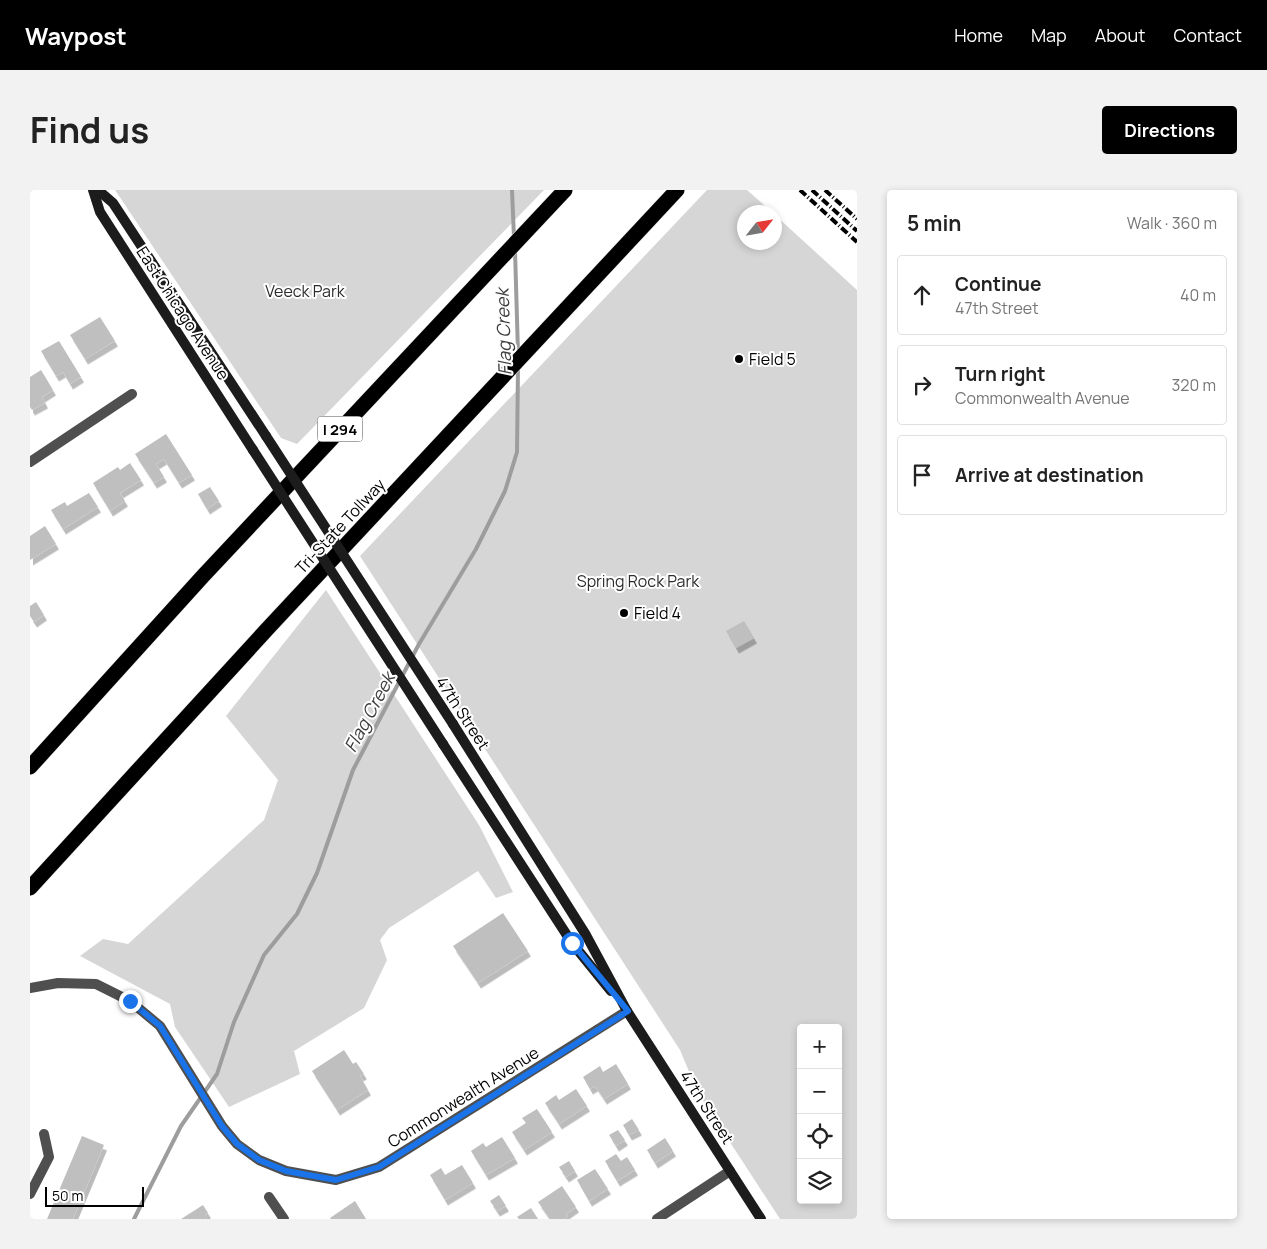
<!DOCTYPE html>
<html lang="en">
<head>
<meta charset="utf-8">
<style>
	body { margin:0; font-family:Manrope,sans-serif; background:#f2f2f2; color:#222 }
	.controls { position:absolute; right:15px; bottom:15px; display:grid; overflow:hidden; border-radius:5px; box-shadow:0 2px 8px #0003 }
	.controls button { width:45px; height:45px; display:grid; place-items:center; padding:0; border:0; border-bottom:1px solid #e0e0e0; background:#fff; color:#222; font:25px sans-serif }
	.compass { position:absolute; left:707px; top:15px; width:45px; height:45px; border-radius:50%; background:#fff; box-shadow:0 2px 8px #0003; rotate:59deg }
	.scale { position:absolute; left:15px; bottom:12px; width:99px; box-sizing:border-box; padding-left:5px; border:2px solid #000; border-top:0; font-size:14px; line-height:18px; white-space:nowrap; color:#000; -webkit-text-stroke:4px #fff; paint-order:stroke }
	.stop { position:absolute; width:15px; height:15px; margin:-11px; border:4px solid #1a73e8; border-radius:50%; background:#fff }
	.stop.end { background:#1a73e8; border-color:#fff; box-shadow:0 1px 5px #0008 }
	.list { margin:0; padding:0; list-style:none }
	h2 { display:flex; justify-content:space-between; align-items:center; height:65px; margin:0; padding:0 20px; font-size:21px }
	h2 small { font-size:16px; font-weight:400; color:#767676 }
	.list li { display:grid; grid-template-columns:32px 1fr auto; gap:15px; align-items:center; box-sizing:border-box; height:80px; margin:0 10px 10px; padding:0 10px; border:1px solid #e0e0e0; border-radius:5px }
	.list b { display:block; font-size:19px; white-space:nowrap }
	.list p { margin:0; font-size:16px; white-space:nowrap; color:#767676 }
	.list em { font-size:16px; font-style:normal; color:#767676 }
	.icon { flex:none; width:28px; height:28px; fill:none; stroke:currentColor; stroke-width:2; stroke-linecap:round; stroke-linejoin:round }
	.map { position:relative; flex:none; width:827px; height:1029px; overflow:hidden; border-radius:5px }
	header { display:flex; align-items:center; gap:30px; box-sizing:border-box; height:70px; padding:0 25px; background:#000; color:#fff }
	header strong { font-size:24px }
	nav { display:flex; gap:28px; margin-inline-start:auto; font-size:18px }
	.intro { display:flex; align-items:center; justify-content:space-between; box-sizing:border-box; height:120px; padding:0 30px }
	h1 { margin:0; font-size:35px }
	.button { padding:12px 22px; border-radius:5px; background:#000; color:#fff; font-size:18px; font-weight:700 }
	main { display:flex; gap:30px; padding:0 30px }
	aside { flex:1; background:#fff; border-radius:5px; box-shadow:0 2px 8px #0003 }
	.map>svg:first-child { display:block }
	.green { fill:#d6d6d6; fill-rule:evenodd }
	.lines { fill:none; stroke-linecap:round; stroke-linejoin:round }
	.stream { stroke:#9d9d9d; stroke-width:4 }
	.building { fill:#bfbfbf; filter:url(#shadow) }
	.highway-casing { stroke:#dbdbdb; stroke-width:16 }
	.street { stroke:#4f4f4f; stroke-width:10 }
	.secondary { stroke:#1c1c1c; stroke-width:10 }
	.highway { stroke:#000; stroke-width:15 }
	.rail { stroke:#000; stroke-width:4; stroke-dasharray:8 2.5 1 2.5; stroke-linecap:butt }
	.secondary-bridge { stroke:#1c1c1c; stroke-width:10 }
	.route { stroke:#1a73e8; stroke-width:6 }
	.poi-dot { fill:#000; stroke:#fff; stroke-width:2 }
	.labels { text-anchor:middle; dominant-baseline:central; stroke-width:4; stroke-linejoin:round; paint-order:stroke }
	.shield { fill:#fff; stroke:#4c4c4c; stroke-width:1 }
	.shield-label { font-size:15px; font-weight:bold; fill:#000 }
	.park-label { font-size:16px; fill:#2d2d2d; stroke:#fff }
	.street-label { font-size:16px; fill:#000; stroke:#fff }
	.poi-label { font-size:16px; fill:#000; stroke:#fff; text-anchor:start }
	.water-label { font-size:18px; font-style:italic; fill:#3e3e3e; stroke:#fff }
</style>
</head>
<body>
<header>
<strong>Waypost</strong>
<nav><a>Home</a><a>Map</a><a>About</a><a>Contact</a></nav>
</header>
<div class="intro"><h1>Find us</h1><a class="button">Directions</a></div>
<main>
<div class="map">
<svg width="827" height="1029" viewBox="0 0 827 1029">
	<defs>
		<filter id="shadow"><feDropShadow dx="3" dy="5.5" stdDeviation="0" flood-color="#0004"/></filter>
	</defs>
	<rect width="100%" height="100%" fill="#fff"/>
	<g class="green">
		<path d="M85,0H514L267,254L251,248Z"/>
		<path d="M677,0H717L742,22H714V52H744L745,25L827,100V1029H750L668,903L650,860L330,366ZM771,838H808V1010H771Z"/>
		<path d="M296,400L449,635L483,702L466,708L448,681L359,738L350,750L357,770L334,818L264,861L270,884L199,917L145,837L140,814L50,766L73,749L98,754L234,630L248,590L196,526Z"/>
	</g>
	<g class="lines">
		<g class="stream">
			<path d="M482,0L484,48"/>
			<path d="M485,60L488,163"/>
			<path d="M104,1029L151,936L187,884L204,832L234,765L267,724L287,683L323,580L389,454L446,359L475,301L487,262L488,177"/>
		</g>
	</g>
	<g class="building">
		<path d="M70,127L85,151L55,169L40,145Z"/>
		<path d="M29,151L51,187L40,194L33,182L26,186L11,161Z"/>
		<path d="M11,180L23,200L12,207L15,213L2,220L0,217V187Z"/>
		<path d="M136,244L162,285L149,293L134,269L126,274L134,287L124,293L105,264Z"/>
		<path d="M100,273L111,290L90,303L95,311L80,321L63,293L88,277L90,280Z"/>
		<path d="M180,297L189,311L177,319L168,304Z"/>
		<path d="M59,303L68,317L33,339L21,320L35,312L37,316Z"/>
		<path d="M15,336L26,354L0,370V346Z"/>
		<path d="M6,412L14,425L4,432L0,426V416Z"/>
		<path d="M714,431L724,448L706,458L696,441Z"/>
		<path d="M473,723L498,761L448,793L423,756Z"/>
		<path d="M314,860L323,874L326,872L334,884L330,886L338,900L307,920L282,881Z"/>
		<path d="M586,874L598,894L574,909L565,896L560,899L553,887L570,876L573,882Z"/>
		<path d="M546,899L557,916L529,934L515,913L526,905L529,910Z"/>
		<path d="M507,919L522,942L494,960L482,942L496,933L492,928Z"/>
		<path d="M602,929L609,940L599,945L593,935Z"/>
		<path d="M588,940L595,950L586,956L579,945Z"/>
		<path d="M52,946L74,955L43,1029H17Z"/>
		<path d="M472,947L485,968L456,985L441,961L453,953L456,957Z"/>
		<path d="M635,948L643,961L625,973L617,960Z"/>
		<path d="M586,964L591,971L597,967L605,980L587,991L575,971Z"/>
		<path d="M539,971L545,981L536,987L529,977Z"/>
		<path d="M432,975L443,993L415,1010L400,985L411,978L415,985Z"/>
		<path d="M565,979L578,999L559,1011L547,990Z"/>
		<path d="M532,996L546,1017L536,1024L538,1027L534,1029H520L508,1012Z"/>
		<path d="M469,1005L476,1016L467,1021L460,1011Z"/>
		<path d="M325,1011L336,1029H301L300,1028Z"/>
		<path d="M173,1015L178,1023L175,1025L177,1029H151Z"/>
		<path d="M501,1018L508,1029H489L487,1027Z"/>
	</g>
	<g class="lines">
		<g class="highway-casing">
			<g id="highway">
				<path d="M0,577L173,386L535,0"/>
				<path d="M0,698L240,436L647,0"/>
			</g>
		</g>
		<g class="street">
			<path d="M0,272L102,204"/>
			<path d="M0,798L28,793L66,794L100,811L130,836L192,936L207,954L229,970L256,981L306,990L349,977L597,821"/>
			<path d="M0,1004L19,967L14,944"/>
			<path d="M239,1007L254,1029"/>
			<path d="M627,1029L700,981"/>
		</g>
		<g class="secondary">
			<path d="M63,0L70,22L223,260"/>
			<path d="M68,0L83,13L236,246"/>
			<path d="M423,534L556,745L597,821L731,1029"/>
			<path d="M413,554L542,753L581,801"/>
		</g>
		<use href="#highway" class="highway"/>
		<g class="rail">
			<path d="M770,0L827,52"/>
			<path d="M782,0L827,41"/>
			<path d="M795,0L827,29"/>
		</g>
		<g class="secondary-bridge">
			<path d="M236,246L423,534"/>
			<path d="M223,260L413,554"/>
		</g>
	</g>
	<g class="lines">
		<path class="route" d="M100,811L130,836L192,936L207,954L229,970L256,981L306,990L349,977L598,821L542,753"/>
	</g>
	<g class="poi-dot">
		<circle cx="709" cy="169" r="5"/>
		<circle cx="594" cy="423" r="5"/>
	</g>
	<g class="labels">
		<rect class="shield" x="287.5" y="226.5" width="45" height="25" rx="4"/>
		<g class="shield-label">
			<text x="310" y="239">I 294</text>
		</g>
		<g class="park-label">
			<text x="275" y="101">Veeck Park</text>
			<text x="608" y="391">Spring Rock Park</text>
		</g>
		<g class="street-label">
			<text transform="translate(153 123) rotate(57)">East Chicago Avenue</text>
			<text transform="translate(310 336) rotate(-47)">Tri-State Tollway</text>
			<text transform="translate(433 523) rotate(57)">47th Street</text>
			<text transform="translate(433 907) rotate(-32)">Commonwealth Avenue</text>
			<text transform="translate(677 917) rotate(57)">47th Street</text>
		</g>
		<g class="poi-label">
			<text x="719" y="169">Field 5</text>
			<text x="604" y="423">Field 4</text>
		</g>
		<g class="water-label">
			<text transform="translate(473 142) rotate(-92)">Flag Creek</text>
			<text transform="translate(339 522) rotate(-62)">Flag Creek</text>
		</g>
	</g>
</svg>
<div class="controls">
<button>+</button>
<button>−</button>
<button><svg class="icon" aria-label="locate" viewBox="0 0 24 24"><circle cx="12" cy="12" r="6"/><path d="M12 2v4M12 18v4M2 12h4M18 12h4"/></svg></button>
<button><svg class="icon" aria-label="layers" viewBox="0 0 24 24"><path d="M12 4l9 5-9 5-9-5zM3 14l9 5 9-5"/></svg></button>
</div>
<svg class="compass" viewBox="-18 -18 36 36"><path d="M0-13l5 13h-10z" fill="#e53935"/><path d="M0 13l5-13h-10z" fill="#767676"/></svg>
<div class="scale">50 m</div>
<div class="stop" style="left:542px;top:753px"></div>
<div class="stop end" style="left:100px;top:811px"></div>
</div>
<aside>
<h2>5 min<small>Walk · 360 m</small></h2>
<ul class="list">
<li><svg class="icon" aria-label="ahead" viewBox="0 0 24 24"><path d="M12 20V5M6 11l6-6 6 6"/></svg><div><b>Continue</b><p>47th Street</p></div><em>40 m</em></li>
<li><svg class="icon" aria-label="right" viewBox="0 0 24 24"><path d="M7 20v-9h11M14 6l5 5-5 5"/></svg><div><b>Turn right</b><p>Commonwealth Avenue</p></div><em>320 m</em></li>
<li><svg class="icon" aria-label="arrive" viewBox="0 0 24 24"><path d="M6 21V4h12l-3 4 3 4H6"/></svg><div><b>Arrive at destination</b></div></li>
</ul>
</aside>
</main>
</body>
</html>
